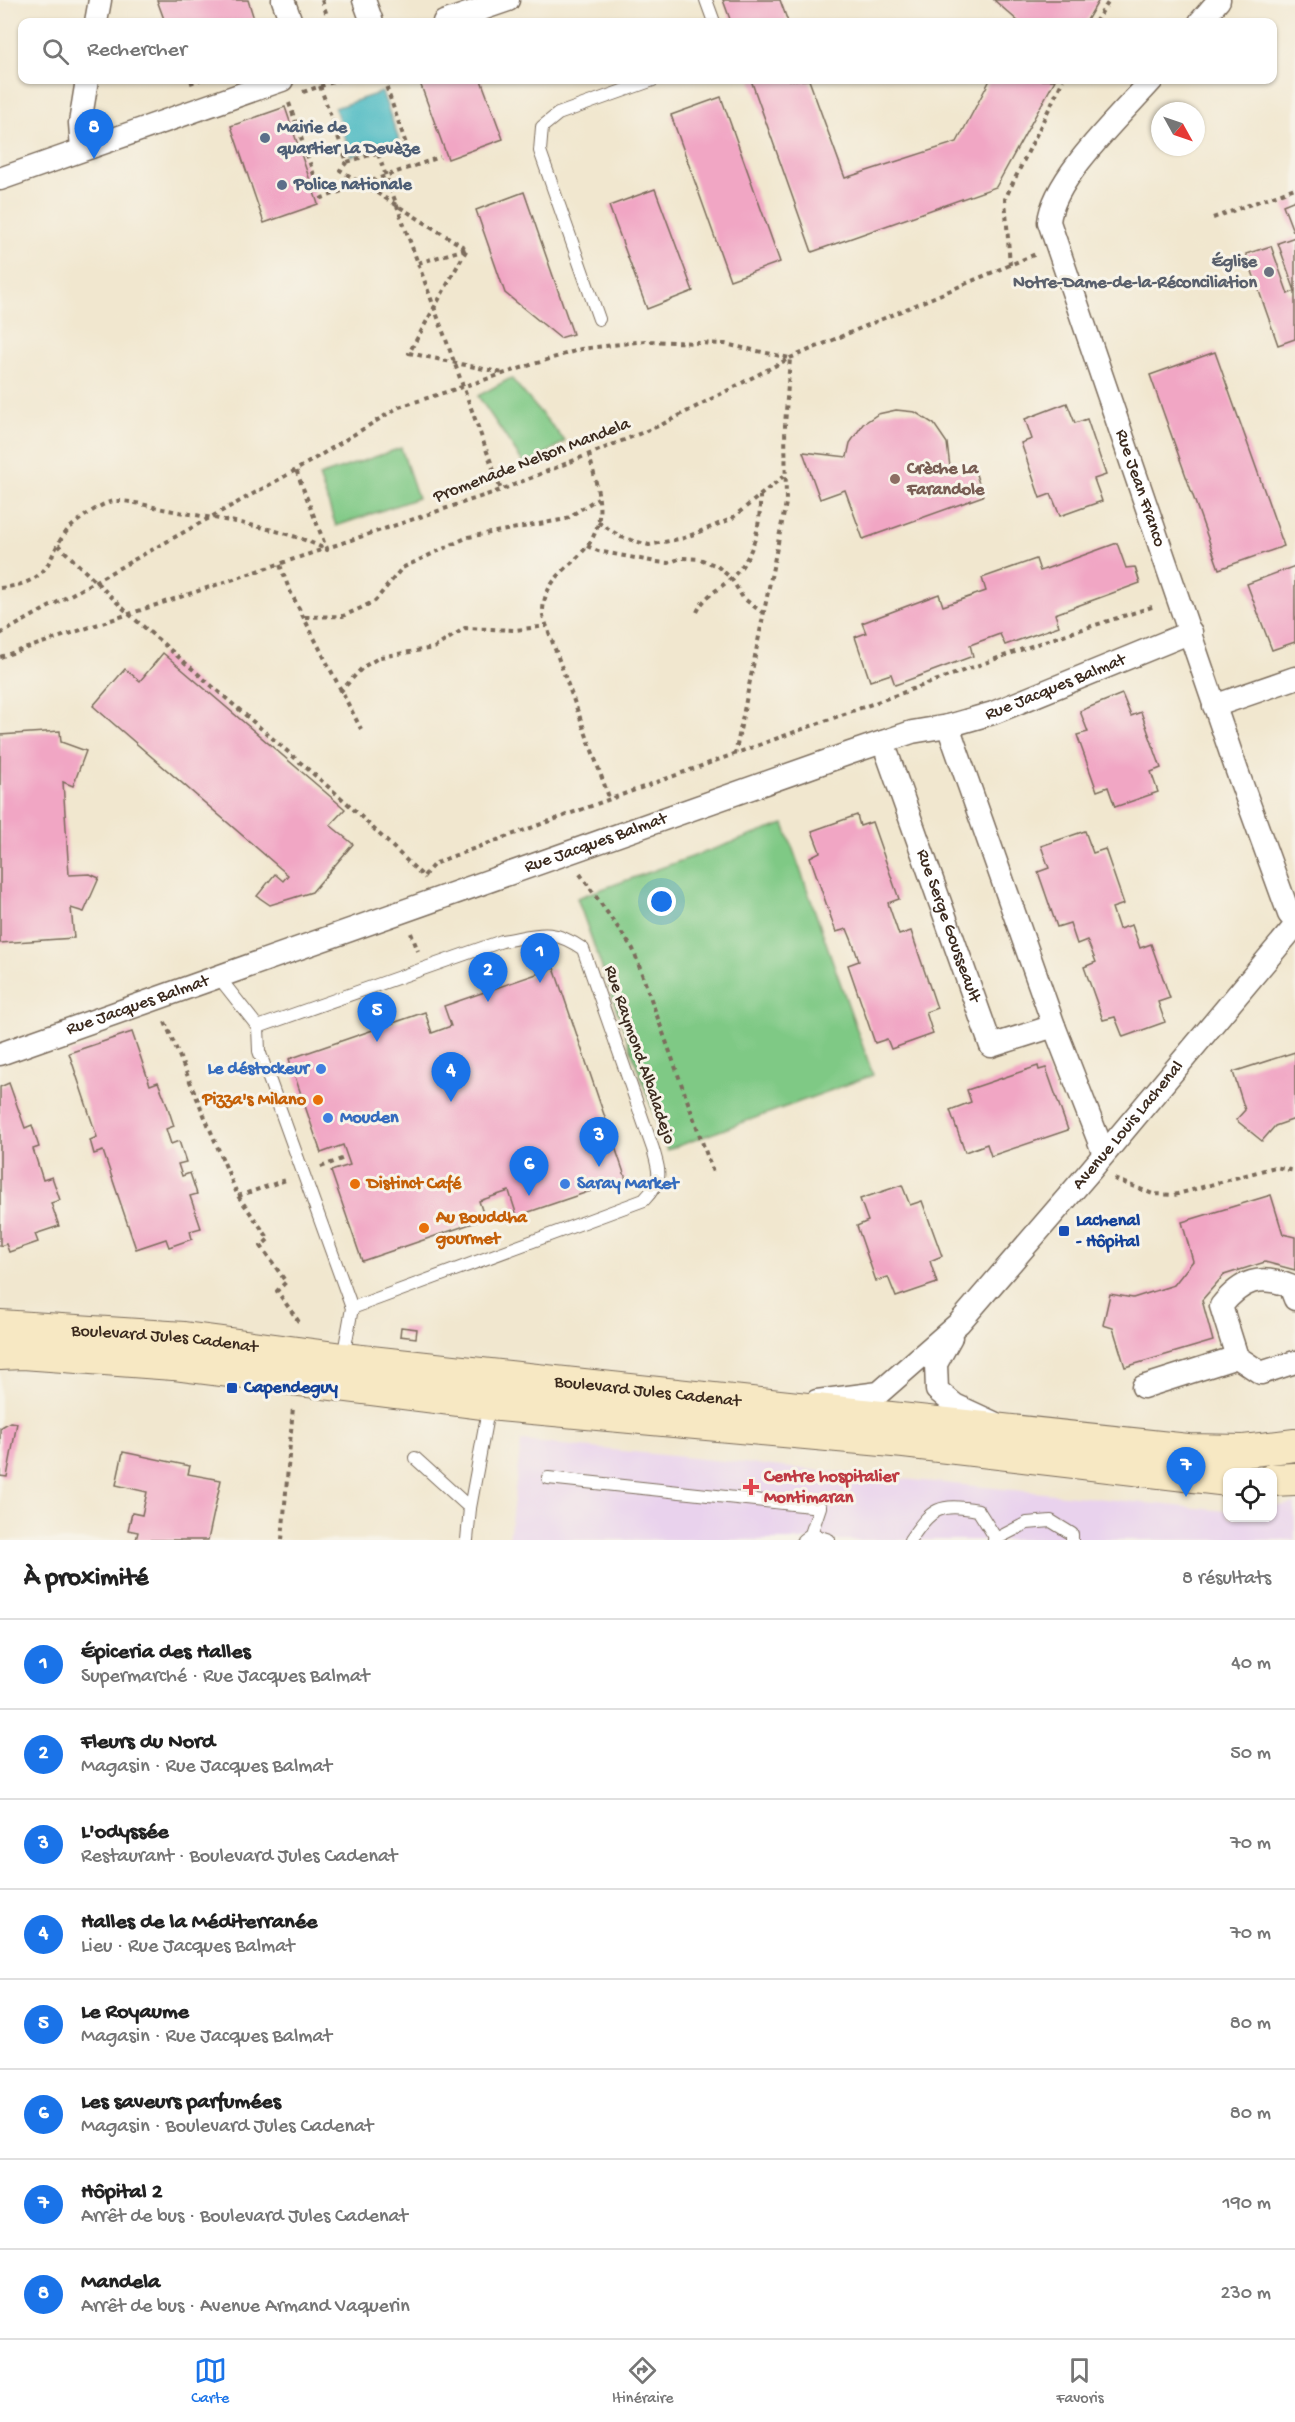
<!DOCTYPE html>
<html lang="fr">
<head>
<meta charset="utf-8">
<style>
	body { margin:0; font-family:"Gochi Hand",sans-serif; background:#f6f6f6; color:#222 }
	.controls { position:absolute; right:18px; bottom:18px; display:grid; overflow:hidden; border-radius:12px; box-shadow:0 2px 4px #0004 }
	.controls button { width:54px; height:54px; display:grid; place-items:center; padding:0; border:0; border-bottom:2px solid #e0e0e0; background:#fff; color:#222; font:30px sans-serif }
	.compass { position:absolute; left:1151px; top:102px; width:54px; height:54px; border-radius:50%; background:#fff; box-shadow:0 2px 4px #0004; rotate:130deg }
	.you { position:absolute; left:662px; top:902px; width:21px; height:21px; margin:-15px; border:4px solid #fff; border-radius:50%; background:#1a73e8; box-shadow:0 0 0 9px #1a73e833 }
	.badge { display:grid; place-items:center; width:39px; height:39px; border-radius:50%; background:#1a73e8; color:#fff; font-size:20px; font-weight:700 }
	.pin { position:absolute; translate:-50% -50px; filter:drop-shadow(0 2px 3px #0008) }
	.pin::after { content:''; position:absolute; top:32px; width:21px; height:18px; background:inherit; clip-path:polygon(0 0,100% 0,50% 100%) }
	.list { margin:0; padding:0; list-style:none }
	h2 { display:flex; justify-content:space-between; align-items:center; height:78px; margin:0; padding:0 24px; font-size:26px }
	h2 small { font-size:20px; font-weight:400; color:#767676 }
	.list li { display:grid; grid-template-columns:39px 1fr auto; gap:18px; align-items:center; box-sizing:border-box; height:90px; padding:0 24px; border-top:2px solid #e0e0e0 }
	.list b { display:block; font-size:22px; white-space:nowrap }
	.list p { margin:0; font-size:20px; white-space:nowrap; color:#767676 }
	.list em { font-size:20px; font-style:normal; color:#767676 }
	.icon { flex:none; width:33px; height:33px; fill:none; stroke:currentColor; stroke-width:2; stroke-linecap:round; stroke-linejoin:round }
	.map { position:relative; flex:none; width:1295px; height:1540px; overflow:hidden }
	.search { position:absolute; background:#fff; box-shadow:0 2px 4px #0004; left:18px; right:18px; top:18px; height:66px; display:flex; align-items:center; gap:15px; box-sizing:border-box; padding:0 21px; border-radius:12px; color:#767676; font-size:22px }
	.sheet { height:798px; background:#fff }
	nav { display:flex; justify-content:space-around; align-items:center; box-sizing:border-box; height:84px; border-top:2px solid #e0e0e0; background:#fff; font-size:16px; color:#767676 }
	nav a { display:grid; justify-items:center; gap:3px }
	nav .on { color:#1a73e8 }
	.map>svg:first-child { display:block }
	.built { fill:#e9d2ed }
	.green { fill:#7fc985; stroke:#5d7a52; stroke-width:1.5 }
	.water { fill:#4bbac2; stroke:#437270; stroke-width:1.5 }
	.building { fill:#f1a6c4 }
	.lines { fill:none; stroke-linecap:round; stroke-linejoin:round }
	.lane-casing { stroke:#7b6c5c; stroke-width:14 }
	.street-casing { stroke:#7b6c5c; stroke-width:25 }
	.secondary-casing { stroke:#7b6c5c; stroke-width:34 }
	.path { stroke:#7b6c5c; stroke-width:4; stroke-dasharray:4.5 4.5; stroke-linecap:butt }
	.lane { stroke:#fff; stroke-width:12 }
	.street { stroke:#fff; stroke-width:22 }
	.secondary { stroke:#f7e8c3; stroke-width:32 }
	.service-dot { fill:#5c6f8a; stroke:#f7f3e8; stroke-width:2 }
	.worship-dot { fill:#6b7280; stroke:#f7f3e8; stroke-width:2 }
	.education-dot { fill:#8d6e63; stroke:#f7f3e8; stroke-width:2 }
	.shop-dot { fill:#3f7fe0; stroke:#f7f3e8; stroke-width:2 }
	.food-dot { fill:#e8710a; stroke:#f7f3e8; stroke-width:2 }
	.transit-dot { fill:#1a4fb4; stroke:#f7f3e8; stroke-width:2 }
	.health-dot { fill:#e0444e; stroke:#f7f3e8; stroke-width:2 }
	.labels { text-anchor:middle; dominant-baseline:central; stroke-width:6; stroke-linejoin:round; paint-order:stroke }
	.service-label { font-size:18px; font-weight:bold; fill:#4e5e75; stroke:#f7f3e8; text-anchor:start }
	.worship-label { font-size:18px; font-weight:bold; fill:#5b616d; stroke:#f7f3e8; text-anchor:end }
	.street-label { font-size:18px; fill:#3b2a1e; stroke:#f7f3e8 }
	.education-label { font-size:18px; font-weight:bold; fill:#785e54; stroke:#f7f3e8; text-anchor:start }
	.shop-label { font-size:18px; font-weight:bold; fill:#366cbe; stroke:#f7f3e8; text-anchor:start }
	.food-label { font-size:18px; font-weight:bold; fill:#c56008; stroke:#f7f3e8; text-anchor:start }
	.transit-label { font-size:18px; font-weight:bold; fill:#164399; stroke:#f7f3e8; text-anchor:start }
	.health-label { font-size:18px; font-weight:bold; fill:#be3a42; stroke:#f7f3e8; text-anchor:start }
</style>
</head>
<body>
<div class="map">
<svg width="1295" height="1540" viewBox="0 0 1295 1540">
	<rect width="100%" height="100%" fill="#f7f3e8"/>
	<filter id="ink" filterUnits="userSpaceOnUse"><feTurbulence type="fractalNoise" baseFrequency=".0167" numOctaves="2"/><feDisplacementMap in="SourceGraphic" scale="12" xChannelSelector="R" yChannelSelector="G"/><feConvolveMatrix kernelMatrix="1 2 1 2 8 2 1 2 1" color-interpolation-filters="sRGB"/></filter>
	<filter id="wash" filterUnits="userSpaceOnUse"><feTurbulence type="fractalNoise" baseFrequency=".008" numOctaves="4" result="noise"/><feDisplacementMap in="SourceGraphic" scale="24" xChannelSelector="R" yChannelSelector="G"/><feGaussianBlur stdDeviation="1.35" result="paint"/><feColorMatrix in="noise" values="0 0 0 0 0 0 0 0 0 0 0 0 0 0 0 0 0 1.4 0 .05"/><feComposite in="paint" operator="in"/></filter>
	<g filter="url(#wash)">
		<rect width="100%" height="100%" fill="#f1e7cf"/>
		<path class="built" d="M521,1441L1227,1511L1228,1518H1272L1273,1507L1295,1503V1540H509Z"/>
		<g class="green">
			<path d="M511,378L565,441L526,467L478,396Z"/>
			<path d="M401,448L418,498L336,526L319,476Z"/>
			<path d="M784,824L873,1075L667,1150L577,898Z"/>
		</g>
		<path class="water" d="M382,92L399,140L351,156L335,108Z"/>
		<g id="blocks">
			<g class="building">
				<path d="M157,0H248L255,22H165Z"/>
				<path d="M723,0H780L788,22H731Z"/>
				<path d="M994,0H1099L1086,22H1019Z"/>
				<path d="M419,80H481L503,139L448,159Z"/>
				<path d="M751,80H809L845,178L957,142L990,80H1055L996,187L812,252Z"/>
				<path d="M721,97L780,262L730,280L671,115Z"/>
				<path d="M285,107L318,204L264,223L231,126Z"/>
				<path d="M655,189L693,291L647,309L609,206Z"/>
				<path d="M524,192L573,334L560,338L505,293L476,210Z"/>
				<path d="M1295,200V231H1293L1283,205Z"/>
				<path d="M1295,237V339L1278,345L1246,254L1271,246L1288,294L1295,291L1278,243Z"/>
				<path d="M1215,352L1284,546L1219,569L1150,375Z"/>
				<path d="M1067,403L1075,423L1087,419L1106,475L1094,479L1102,501L1060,516L1051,494L1040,498L1021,443L1032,439L1025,419Z"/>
				<path d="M896,410L915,412L934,424L947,443L950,467L974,468L983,496L863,539L845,490L820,499L803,452L847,457L850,443L863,424L878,414Z"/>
				<path d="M1117,543L1126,568L1135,567L1140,583L1055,614L1059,626L1005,645L1000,634L970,645L973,656L895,685L891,674L870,681L855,637L866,633L862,623L939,594L943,606L986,591L982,578L1036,559L1040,571Z"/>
				<path d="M1295,566V642L1272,650L1247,584Z"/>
				<path d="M163,653L345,809L330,825L353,844L312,892L270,905L257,896L275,874L283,881L288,875L93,706L125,669L140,681Z"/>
				<path d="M1122,694L1131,716L1141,712L1161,768L1151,772L1158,792L1115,807L1108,787L1097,791L1077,735L1088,732L1080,711Z"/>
				<path d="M60,731L61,742L86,751L73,786L63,782L69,875L90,874L99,878L84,912L71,908L74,938L0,943V735Z"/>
				<path d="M857,815L860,826L872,822L899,899L888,903L899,935L911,931L937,1008L926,1012L933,1034L891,1049L887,1039L875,1043L848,965L859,961L852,941L847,929L836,932L810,857L820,852L812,831Z"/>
				<path d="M1085,831L1093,853L1105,849L1124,904L1112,908L1119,929L1132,925L1140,948L1151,944L1170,998L1158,1002L1165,1022L1123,1037L1115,1017L1103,1020L1084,967L1096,962L1087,940L1077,944L1070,923L1057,927L1038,872L1049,868L1041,846Z"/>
				<path d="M554,968L626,1179L517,1216L509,1191L479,1201L485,1219L362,1261L331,1171L350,1165L343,1145L321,1153L289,1059L425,1012L432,1033L451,1026L444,1006Z"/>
				<path d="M132,1032L150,1085L158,1082L166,1102L174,1126L166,1129L171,1144L179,1141L186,1162L178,1164L182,1176L190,1173L197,1194L190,1196L201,1228L190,1231L192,1239L169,1247L166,1239L136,1249L103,1151L94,1154L90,1140L97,1137L69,1053Z"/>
				<path d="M1295,1052V1119L1275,1126L1262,1141L1236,1120L1245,1110L1233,1072Z"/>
				<path d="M1038,1066L1039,1070L1046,1068L1068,1130L991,1156L987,1144L965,1152L950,1110L971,1102L967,1090Z"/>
				<path d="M9,1083L25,1128L32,1125L39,1147L33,1149L43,1180L52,1177L60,1200L51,1203L59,1226L35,1234L38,1242L9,1252L6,1244L0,1246V1087Z"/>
				<path d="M902,1185L910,1205L922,1201L942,1256L930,1261L937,1283L896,1297L888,1277L876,1281L857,1226L868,1221L860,1199Z"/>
				<path d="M1271,1195L1283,1234L1295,1237V1270L1265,1262L1224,1275L1202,1300L1213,1341L1125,1367L1113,1328L1103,1325L1110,1294L1133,1298L1174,1285L1193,1261L1182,1222Z"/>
				<path d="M401,1327L417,1329L416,1338L400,1336Z"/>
				<path d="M10,1422L17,1423L7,1477L0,1476V1428Z"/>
				<path d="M123,1452L190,1466L188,1474L221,1480L208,1540H136L138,1532L128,1530L132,1513L142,1515L147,1492L116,1485Z"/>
			</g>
		</g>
	</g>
	<g filter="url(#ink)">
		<use href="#blocks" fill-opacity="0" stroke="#7b6c5c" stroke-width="1.5"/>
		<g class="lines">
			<g class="lane-casing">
				<g id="lane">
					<path d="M706,0L714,22"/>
					<path d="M599,319L540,151L542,127L558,114L653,80"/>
					<path d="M217,975L258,1027L259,1051L352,1308L343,1358"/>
					<path d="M258,1027L502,941C538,935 551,927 583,949L653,1149C660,1174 663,1180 644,1200L352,1308"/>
					<path d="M415,1458L470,1508"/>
					<path d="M548,1478L820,1507L811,1534L803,1540"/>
					<path d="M811,1534L829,1540"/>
					<path d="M467,1540L470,1508L489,1405"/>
					<path d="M910,1540C932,1508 939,1503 978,1510L995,1537"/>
					<path d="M994,1540L1027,1523L1051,1521L1072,1534V1540"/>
				</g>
			</g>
			<g class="street-casing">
				<g id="street">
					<path d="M283,0L291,22"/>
					<path d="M364,0L372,22"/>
					<path d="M96,22L100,0"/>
					<path d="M444,22L508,0"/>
					<path d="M1200,22L1219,0"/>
					<path id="s1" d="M1152,80C1122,114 1053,178 1049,222L1237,771L1289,914L1295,921"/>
					<path d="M82,149L80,123L87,80"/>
					<path d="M0,179L282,80"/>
					<path d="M1214,706L1295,678"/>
					<path id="s2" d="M883,742L991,1046L1054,1026L948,726"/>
					<path d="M1054,1026L1104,1154"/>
					<path id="s3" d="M0,1054L850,753L912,732L948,726L993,713L1191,632"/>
					<path d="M1295,1299L1290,1286C1260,1274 1242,1280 1221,1306L1237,1357L1261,1373L1295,1362"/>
					<path d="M951,1337L936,1364L937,1390L955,1405L994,1423"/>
					<path d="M1143,1387L1237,1357"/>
					<path id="s4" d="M817,1401L879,1393L959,1323L1091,1170L1295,926"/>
				</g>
			</g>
			<g class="secondary-casing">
				<g id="secondary">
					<path id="s5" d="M0,1326L184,1338L343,1359L1188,1450L1244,1451L1295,1445"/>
					<path d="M0,1354L23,1353L173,1364L489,1404L904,1442L1228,1480"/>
					<path d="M1272,1480L1295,1479"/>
				</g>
			</g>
			<g class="path">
				<path d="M322,0L329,22"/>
				<path d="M1095,22L1110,0"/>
				<path d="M190,83L200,80"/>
				<path d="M320,86L347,162L406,144L384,80"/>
				<path d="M303,92L339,80"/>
				<path d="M289,103L322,198L440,157"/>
				<path d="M378,154L501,490"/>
				<path d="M347,162L340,170L467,249L409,353L503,373"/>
				<path d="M1213,218L1295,188"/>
				<path d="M418,263L466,249"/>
				<path d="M1010,265L1005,199L1063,80"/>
				<path d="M589,454C594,476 603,501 598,523C589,565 541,569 543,616L610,800"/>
				<path d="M598,522L621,537L649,545L684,538L731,519L785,475"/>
				<path d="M58,545L130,615L347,803L425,878"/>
				<path d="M587,546L598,551L656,562L669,563L681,558L700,559L717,566L731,578L743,598L763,613"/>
				<path d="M280,565L289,589L361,729"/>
				<path d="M0,588C64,581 41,548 78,521C87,514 102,503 114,501C131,500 151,507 168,510C219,520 281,526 327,550L296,470L399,407L581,349L645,341L725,344L790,358L785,425L786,503L735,755"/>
				<path d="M697,612C705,595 716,592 729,580C753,560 761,527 760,496"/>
				<path d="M305,617L343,616L361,608L375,601L402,568L468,537L566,519L598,498"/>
				<path d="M0,634L296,470"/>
				<path d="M0,657L501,490L661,425L790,358L1036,254"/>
				<path d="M340,692L363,667L380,657L434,648L465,628L515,630L547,626"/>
				<path d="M580,874L633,949L714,1175"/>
				<path d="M424,876L434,864L448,858L1045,641L1155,606"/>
				<path d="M411,933L418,951"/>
				<path d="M165,1022L238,1196L269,1239L261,1246L286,1282L277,1291L299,1322"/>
				<path d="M321,1167L344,1158"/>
				<path d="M1114,1179L1153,1194L1174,1195L1275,1167L1295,1171"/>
				<path d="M238,1196L286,1180"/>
				<path d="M282,1540L293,1407"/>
			</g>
			<use href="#lane" class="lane"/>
			<use href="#street" class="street"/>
			<use href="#secondary" class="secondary"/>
		</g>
	</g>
	<g class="service-dot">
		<circle cx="265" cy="138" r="6"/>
		<circle cx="282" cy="185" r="6"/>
	</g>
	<circle class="worship-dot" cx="1269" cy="272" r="6"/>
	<circle class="education-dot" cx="895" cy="479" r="6"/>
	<g class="shop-dot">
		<circle cx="321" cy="1069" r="6"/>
		<circle cx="328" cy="1118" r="6"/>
		<circle cx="565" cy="1184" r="6"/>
	</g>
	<g class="food-dot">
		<circle cx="318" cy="1100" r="6"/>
		<circle cx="355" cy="1184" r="6"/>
		<circle cx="424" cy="1228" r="6"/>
	</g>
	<g class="transit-dot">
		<rect x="1058" y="1225" width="12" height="12" rx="3"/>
		<rect x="226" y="1382" width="12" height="12" rx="3"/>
	</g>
	<path class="health-dot" d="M748 1478h6v6h6v6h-6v6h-6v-6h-6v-6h6z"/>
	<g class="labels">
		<g class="service-label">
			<text x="277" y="128">Mairie de<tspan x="277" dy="21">quartier La Devèze</tspan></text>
			<text x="294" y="185">Police nationale</text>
		</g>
		<g class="worship-label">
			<text x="1257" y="262">Église<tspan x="1257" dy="21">Notre-Dame-de-la-Réconciliation</tspan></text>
		</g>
		<g class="street-label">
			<text transform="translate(532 461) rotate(-21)">Promenade Nelson Mandela</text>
			<text stroke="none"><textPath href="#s1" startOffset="459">Rue Jean Franco</textPath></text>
			<text stroke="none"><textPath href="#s3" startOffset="1118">Rue Jacques Balmat</textPath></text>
			<text stroke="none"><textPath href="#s3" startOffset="632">Rue Jacques Balmat</textPath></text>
			<text stroke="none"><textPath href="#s2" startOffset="195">Rue Serge Gousseault</textPath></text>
			<text stroke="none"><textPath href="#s3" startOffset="146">Rue Jacques Balmat</textPath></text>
			<text transform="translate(639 1055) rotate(71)">Rue Raymond Albaladejo</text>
			<text stroke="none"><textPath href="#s4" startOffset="429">Avenue Louis Lachenal</textPath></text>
			<text stroke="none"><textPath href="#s5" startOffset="165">Boulevard Jules Cadenat</textPath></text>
			<text stroke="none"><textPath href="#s5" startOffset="651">Boulevard Jules Cadenat</textPath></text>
		</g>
		<g class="education-label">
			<text x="907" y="469">Crèche La<tspan x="907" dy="21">Farandole</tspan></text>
		</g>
		<g class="shop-label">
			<text x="309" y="1069" text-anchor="end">Le déstockeur</text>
			<text x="340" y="1118">Mouden</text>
			<text x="577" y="1184">Saray Market</text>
		</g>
		<g class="food-label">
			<text x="306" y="1100" text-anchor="end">Pizza's Milano</text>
			<text x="367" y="1184">Distinct Café</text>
			<text x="436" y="1218">Au Bouddha<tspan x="436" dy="21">gourmet</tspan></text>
		</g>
		<g class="transit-label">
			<text x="1076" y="1221">Lachenal<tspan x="1076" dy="21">- Hôpital</tspan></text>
			<text x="244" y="1388">Capendeguy</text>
		</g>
		<g class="health-label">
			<text x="764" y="1477">Centre hospitalier<tspan x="764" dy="21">Montimaran</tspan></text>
		</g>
	</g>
</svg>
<div class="controls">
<button><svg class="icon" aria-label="locate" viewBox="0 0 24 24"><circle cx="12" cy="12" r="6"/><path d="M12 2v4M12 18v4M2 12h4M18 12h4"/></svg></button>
</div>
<svg class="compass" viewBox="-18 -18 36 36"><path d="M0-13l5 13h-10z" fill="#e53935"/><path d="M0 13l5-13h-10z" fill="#767676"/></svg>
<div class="you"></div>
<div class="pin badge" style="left:540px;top:983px">1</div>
<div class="pin badge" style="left:488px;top:1002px">2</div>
<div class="pin badge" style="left:599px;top:1167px">3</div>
<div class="pin badge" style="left:451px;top:1102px">4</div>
<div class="pin badge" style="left:377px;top:1042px">5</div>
<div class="pin badge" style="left:529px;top:1196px">6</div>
<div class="pin badge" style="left:1186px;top:1497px">7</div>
<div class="pin badge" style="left:94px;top:159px">8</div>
<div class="search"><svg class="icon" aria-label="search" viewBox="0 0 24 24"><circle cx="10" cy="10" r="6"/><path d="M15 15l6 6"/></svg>Rechercher</div>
</div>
<section class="sheet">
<h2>À proximité<small>8 résultats</small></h2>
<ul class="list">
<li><span class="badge">1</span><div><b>Épiceria des Halles</b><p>Supermarché · Rue Jacques Balmat</p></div><em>40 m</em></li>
<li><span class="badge">2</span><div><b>Fleurs du Nord</b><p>Magasin · Rue Jacques Balmat</p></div><em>50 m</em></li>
<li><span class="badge">3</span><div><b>L'odyssée</b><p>Restaurant · Boulevard Jules Cadenat</p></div><em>70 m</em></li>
<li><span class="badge">4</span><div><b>Halles de la Méditerranée</b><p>Lieu · Rue Jacques Balmat</p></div><em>70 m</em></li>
<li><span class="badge">5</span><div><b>Le Royaume</b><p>Magasin · Rue Jacques Balmat</p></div><em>80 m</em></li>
<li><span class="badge">6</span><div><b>Les saveurs parfumées</b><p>Magasin · Boulevard Jules Cadenat</p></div><em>80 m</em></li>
<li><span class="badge">7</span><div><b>Hôpital 2</b><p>Arrêt de bus · Boulevard Jules Cadenat</p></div><em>190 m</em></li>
<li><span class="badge">8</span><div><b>Mandela</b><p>Arrêt de bus · Avenue Armand Vaquerin</p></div><em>230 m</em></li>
</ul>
</section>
<nav>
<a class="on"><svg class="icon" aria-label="map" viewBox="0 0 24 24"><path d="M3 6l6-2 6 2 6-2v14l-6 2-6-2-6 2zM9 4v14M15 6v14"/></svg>Carte</a>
<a><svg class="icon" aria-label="directions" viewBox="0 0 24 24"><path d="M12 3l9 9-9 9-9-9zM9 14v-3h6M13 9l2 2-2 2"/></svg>Itinéraire</a>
<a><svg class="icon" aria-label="saved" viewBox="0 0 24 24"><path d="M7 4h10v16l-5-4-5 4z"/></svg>Favoris</a>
</nav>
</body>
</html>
